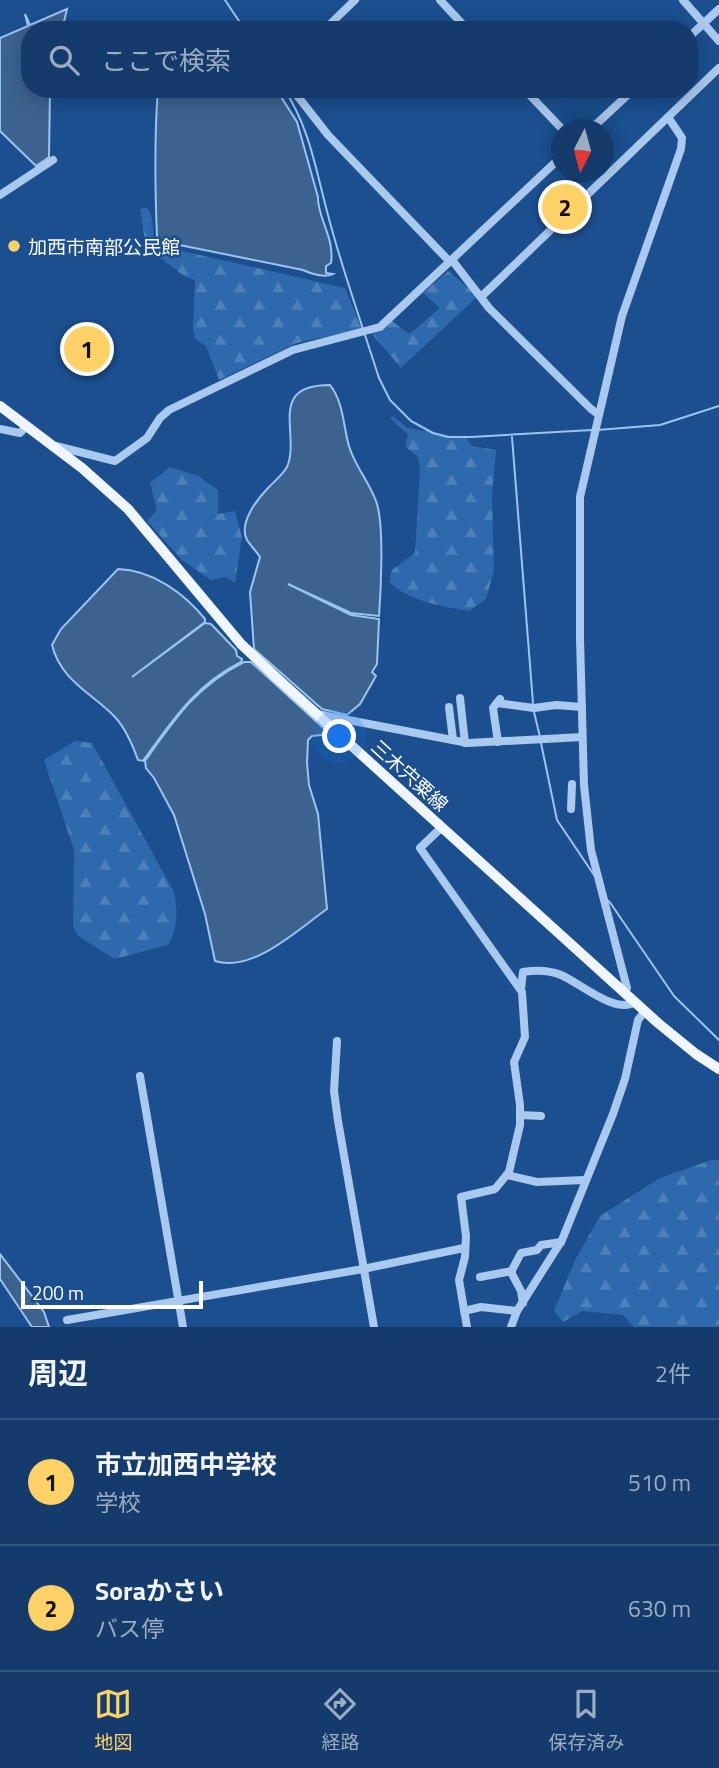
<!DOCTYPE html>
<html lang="ja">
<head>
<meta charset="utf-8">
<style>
	body { margin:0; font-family:"Titillium Web","Noto Sans JP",sans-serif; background:#214673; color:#f1f3f6 }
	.compass { position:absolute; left:551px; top:119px; width:63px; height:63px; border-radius:50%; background:#143b6b; box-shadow:0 4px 18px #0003; rotate:186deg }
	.scale { position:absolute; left:21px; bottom:18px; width:182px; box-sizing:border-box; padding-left:7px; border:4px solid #fff; border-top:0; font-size:19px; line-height:24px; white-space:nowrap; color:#fff; -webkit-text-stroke:5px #1b4f8f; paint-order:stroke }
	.you { position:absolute; left:340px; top:737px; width:24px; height:24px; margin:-18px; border:5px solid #fff; border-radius:50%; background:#1a73e8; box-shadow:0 0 0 10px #1a73e833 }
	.badge { display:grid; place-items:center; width:46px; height:46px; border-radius:50%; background:#ffd166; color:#111; font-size:23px; font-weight:700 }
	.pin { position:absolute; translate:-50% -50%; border:4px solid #fff; box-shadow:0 2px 7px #0006 }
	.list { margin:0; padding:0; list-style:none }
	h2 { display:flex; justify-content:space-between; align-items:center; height:91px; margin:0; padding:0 28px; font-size:30px }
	h2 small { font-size:23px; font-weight:400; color:#9dadc1 }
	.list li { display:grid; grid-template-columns:46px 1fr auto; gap:21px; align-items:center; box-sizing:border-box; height:126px; padding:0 28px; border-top:2px solid #33557e }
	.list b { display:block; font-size:26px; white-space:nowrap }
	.list p { margin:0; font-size:23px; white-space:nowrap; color:#9dadc1 }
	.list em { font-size:23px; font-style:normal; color:#9dadc1 }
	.icon { flex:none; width:38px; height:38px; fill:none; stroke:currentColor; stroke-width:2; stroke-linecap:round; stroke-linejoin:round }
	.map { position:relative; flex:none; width:719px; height:1327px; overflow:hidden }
	.search { position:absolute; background:#143b6b; box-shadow:0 4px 18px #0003; left:21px; right:21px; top:21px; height:77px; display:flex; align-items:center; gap:18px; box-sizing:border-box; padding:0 24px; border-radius:28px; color:#9dadc1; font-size:26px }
	.sheet { height:343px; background:#143b6b }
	nav { display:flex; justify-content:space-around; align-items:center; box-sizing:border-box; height:98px; border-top:2px solid #33557e; background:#143b6b; font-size:19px; color:#9dadc1 }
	nav a { display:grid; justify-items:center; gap:4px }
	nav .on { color:#ffd166 }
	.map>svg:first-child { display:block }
	.forest { fill:url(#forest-firs) }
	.water { fill:#3c6290; stroke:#9cc4f0; stroke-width:2 }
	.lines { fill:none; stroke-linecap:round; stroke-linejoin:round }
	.stream { stroke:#9cc4f0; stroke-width:2 }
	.minor { stroke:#a9c9ee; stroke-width:8 }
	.major { stroke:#f0f6ff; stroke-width:10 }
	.poi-dot { fill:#ffd166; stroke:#1b4f8f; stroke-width:2.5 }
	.labels { text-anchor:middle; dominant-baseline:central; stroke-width:5; stroke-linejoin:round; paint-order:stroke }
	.poi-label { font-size:19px; fill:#fff; stroke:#1b4f8f; text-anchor:start }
	.street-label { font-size:19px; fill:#fff; stroke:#1b4f8f }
</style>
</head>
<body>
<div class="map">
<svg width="719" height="1327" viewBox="0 0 719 1327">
	<defs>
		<pattern id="forest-firs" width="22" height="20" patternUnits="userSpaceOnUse" patternTransform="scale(1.75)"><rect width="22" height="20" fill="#2e69ad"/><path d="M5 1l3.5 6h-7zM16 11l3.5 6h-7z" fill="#4d80b9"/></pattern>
	</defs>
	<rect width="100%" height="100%" fill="#1b4f8f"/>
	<g class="forest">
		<path d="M144,208L148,209C156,221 149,235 160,246L345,288L362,329L296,343L219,380L206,346L195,339L193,328L195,280L184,276L146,247L140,209Z"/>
		<path d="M448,271L478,296L401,368L372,334L392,321L409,334L413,331L440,308L423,293Z"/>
		<path d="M393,416L407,428L466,438L472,446L496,450L492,495L494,571L486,599L469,611C441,606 411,602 389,582L392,570L415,553L420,469L418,457L405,446L408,435L390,418Z"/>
		<path d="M170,467L198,476L218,490V514L235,511L242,537L235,583L226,577L211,580L182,560L147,521L157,510L150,483Z"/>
		<path d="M75,741L92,743L174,892C178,911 178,928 168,945L114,959L77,935L73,925L74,850L44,760Z"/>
		<path d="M711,1160H719V1327H634L623,1315L582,1311L563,1322L554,1311L575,1260L600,1216L660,1178Z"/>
	</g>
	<g class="water">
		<path d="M67,9L62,30H30V89H50L49,157L36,166L0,131V38L28,26L25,14L30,25Z"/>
		<path d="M158,89H276L297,122L318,197C317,217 335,238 331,263L326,266V273L333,274C325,278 311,274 303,270L160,241L157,237C155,188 154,139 158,89Z"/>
		<path d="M330,385C344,403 343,426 349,446C355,467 371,484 377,504C384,527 381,590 379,616L351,613L288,584L351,615L379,619L377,664L372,672L376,676L360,704L347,715L322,709L254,649L250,592L260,557C256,551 251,546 247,540C238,523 258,498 269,487C275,481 283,474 287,467C301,434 266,385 330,385Z"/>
		<path d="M118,569C152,570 184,593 205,619V622L132,677L205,623L211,624L236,650L237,656L242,659L241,662C194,686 173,720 143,761L138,760C133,746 126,729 115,717C92,693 61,681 52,645L61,629Z"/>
		<path d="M244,662H251L330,734L312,736L308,740L307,763L309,785L318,814L327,909C297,930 253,973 215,961L205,914L174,815L154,778L146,768L145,761C174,720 197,685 244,662Z"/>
		<path d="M0,1254L44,1312L49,1327H32L0,1279Z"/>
	</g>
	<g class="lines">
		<g class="stream">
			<path d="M225,0L245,30"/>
			<path d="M284,89C310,128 316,171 328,215C338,254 351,292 363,329"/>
			<path d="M365,335L379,378L390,400L411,421L433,433L448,437H471L592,430"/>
			<path d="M597,430L660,425L719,406"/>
			<path d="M512,437L533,703"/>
			<path d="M534,712L540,737"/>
			<path d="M541,743L557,820L594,875"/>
			<path d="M609,901L674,996L719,1040"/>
		</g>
		<g class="minor">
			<path d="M440,0L468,30"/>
			<path d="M683,0L719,41"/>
			<path d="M324,30L355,0"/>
			<path d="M689,37L719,9"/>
			<path d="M292,89L328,135L450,262"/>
			<path d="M524,89L563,130"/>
			<path d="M590,130L634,89"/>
			<path d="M0,195L53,160"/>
			<path d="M452,260L489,308L591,409L598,414"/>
			<path d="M481,297L719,68"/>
			<path d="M0,429L20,433L26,427"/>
			<path d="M56,446L115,461L147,438L160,418L169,410L293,350L380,327L562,156"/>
			<path d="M460,698L465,743"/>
			<path d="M497,703L534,708L556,705L582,707"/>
			<path d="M449,707L453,740"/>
			<path d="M317,714L468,743L582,737"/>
			<path d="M498,742L493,708L500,699"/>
			<path d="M571,809L572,784"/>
			<path d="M442,827L420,848L522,992L525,1037L514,1062L520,1105V1125L509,1172L495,1189L461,1197L466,1236L465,1257L459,1280L467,1327"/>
			<path d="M521,989L523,972C535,970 549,970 561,975C580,983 616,1015 635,1002"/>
			<path d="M624,992L627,988L591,850L584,785L580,639V497L622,316L681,149L682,138L668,117"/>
			<path d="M337,1041L334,1091L338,1121L374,1327"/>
			<path d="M140,1076L183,1327"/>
			<path d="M520,1115L541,1116"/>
			<path d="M507,1175L537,1182L585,1180"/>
			<path d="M480,1277L512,1271"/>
			<path d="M523,1303L521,1291L511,1272L521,1253L537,1250L541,1245L561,1242"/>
			<path d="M464,1311L481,1307L517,1311"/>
			<path d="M67,1320L363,1269L464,1248"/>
			<path d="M511,1327L517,1311L562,1240L613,1114L625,1079L638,1020L645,1011"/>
		</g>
		<path class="major" d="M0,406L82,468L128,509L241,644L279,680L658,1023L696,1054L719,1069"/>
	</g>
	<circle class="poi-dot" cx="14" cy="246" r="7"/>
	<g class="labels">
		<g class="poi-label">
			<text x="28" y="246">加西市南部公民館</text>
		</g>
		<g class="street-label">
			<text transform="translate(410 775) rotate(42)">三木宍粟線</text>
		</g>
	</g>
</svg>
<svg class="compass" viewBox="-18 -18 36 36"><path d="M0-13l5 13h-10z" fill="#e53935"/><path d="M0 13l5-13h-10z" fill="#9dadc1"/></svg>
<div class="scale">200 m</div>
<div class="you"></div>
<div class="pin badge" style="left:87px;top:349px">1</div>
<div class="pin badge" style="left:565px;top:207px">2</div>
<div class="search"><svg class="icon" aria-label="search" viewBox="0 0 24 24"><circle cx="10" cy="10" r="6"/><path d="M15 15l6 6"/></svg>ここで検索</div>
</div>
<section class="sheet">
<h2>周辺<small>2件</small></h2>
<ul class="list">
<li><span class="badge">1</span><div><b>市立加西中学校</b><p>学校</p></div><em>510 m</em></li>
<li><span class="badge">2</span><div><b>Soraかさい</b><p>バス停</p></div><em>630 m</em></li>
</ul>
</section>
<nav>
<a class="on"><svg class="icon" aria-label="map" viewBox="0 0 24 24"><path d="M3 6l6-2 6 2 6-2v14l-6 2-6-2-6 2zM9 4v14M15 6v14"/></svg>地図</a>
<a><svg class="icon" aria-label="directions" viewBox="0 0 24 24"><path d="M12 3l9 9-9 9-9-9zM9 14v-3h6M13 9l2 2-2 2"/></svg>経路</a>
<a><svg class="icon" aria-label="saved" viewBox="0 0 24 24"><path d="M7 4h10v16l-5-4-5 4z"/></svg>保存済み</a>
</nav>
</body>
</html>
